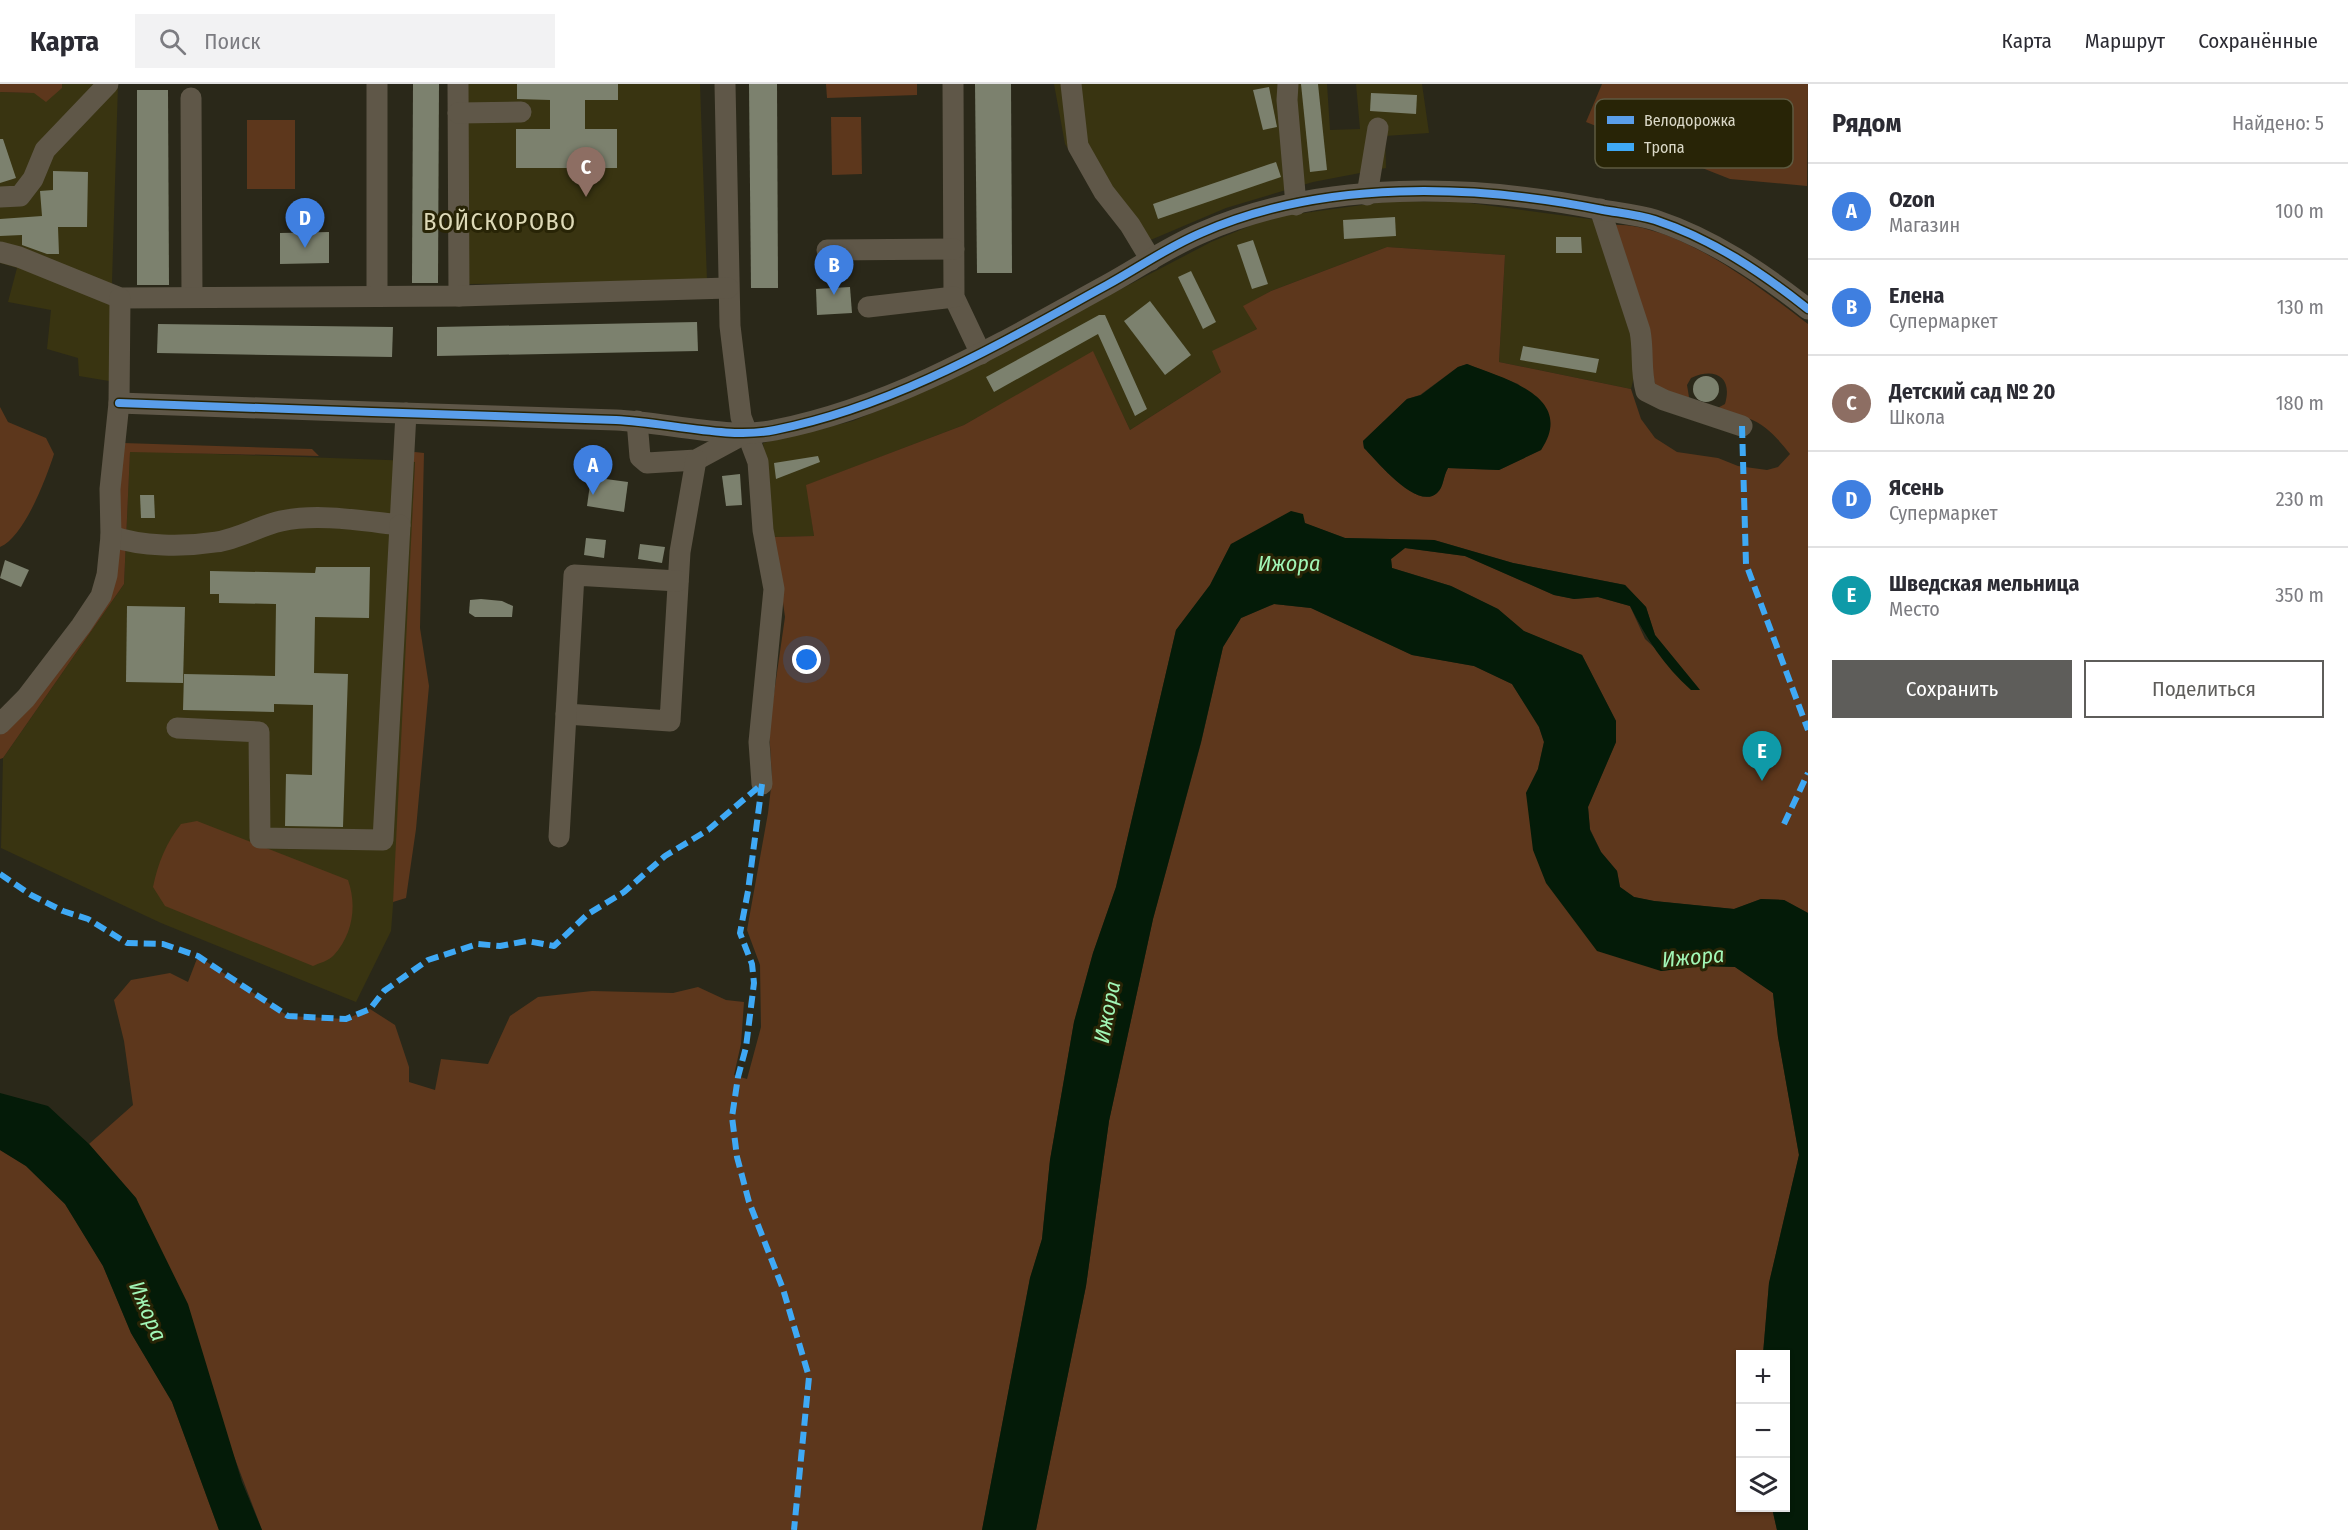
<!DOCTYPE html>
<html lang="ru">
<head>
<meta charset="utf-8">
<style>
	body { margin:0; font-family:"Fira Sans Condensed",sans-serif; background:#f2f2f3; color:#2b2b33 }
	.controls { position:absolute; right:18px; bottom:18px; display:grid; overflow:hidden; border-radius:0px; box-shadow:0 2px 4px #0004 }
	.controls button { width:54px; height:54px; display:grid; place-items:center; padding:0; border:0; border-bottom:2px solid #e1e1e2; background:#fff; color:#2b2b33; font:30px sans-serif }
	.you { position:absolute; left:807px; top:576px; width:21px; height:21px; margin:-15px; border:4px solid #fff; border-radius:50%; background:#1a73e8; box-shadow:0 0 0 9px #1a73e833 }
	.badge { display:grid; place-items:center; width:39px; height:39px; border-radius:50%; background:#5e5d5a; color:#fff; font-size:20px; font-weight:700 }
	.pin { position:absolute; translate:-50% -50px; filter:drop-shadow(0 2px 3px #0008) }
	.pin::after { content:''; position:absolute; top:32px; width:21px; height:18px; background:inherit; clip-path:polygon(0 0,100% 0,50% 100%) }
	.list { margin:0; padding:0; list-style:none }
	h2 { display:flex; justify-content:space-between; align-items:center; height:78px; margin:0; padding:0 24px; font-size:26px }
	h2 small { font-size:20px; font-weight:400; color:#7c7c81 }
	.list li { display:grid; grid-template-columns:39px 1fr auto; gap:18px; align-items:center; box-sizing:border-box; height:96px; padding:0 24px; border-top:2px solid #e1e1e2 }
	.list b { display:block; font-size:22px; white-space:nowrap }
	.list p { margin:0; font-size:20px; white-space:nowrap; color:#7c7c81 }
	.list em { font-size:20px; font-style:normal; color:#7c7c81 }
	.actions { display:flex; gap:12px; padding:18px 24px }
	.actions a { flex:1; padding:14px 0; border:2px solid #5e5d5a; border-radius:0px; text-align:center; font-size:21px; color:#5e5d5a }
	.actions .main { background:#5e5d5a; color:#fff }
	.icon { flex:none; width:33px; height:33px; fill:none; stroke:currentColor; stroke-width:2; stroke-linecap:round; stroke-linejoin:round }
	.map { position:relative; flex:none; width:1808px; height:1446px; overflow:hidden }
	header { display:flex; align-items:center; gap:36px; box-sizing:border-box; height:84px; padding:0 30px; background:#fff; border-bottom:2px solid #e1e1e2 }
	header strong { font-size:28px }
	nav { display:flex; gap:33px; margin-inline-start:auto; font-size:21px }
	.search { width:420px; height:54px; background:#f2f2f3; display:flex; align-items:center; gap:15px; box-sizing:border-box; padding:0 21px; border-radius:0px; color:#7c7c81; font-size:22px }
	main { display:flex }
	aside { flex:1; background:#fff }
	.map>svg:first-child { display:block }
	.built { fill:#393411 }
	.green { fill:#5d371c; fill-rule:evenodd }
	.water { fill:#041b08 }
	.building { fill:#7c816e }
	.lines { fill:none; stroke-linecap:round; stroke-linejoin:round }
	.minor { stroke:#5f5748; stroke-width:21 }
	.quiet { stroke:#3fa9f5; stroke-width:6; stroke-dasharray:12 6; stroke-linecap:butt }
	.cycleway-casing { stroke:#282406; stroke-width:11 }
	.cycleway { stroke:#5a9eea; stroke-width:8 }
	.labels { text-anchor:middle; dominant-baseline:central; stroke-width:6; stroke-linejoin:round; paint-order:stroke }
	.water-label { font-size:22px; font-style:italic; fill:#a1f6b6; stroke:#282406 }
	.quarter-label { font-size:24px; letter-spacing:1.5px; fill:#dedab8; stroke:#282406 }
	.key { fill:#282406; stroke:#5d5a40; stroke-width:1.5 }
	.key-label { font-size:16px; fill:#dad8c7 }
</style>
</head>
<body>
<header>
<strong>Карта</strong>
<div class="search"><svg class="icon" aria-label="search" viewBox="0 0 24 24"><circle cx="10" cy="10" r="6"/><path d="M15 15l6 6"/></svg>Поиск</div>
<nav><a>Карта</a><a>Маршрут</a><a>Сохранённые</a></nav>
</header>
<main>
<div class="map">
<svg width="1808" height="1446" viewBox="0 0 1808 1446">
	<rect width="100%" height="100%" fill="#2a2819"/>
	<g class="built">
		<path d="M62,0H118L109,297L79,292L78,274L47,265L51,226L8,218L17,184L0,179V8L34,9L62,4Z"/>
		<path d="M467,0H700L707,197L468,200Z"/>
		<path d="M1054,0H1327L1330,46L1360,45L1356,0H1422L1429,49L1385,52L1386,84L1313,98L1226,124L1134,163L1065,60Z"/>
		<path d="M1391,117L1462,118L1597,136L1627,219L1636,284L1631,305L1499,278L1505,171L1387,163L1271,207L1244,222L1257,245L1213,267L1221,288L1130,346L1093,268L964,341L807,401L814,452L774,453L763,359L853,337L934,303L1211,158L1269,134Z"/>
		<path d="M130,367L415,377L400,730L391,847L356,918L161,839L1,764L3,674L124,500Z"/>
	</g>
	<g class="green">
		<path d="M0,0H62V4L46,18L34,9L0,8Z"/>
		<path d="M826,0H917V11L827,14Z"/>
		<path d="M1602,0H1808L1807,102L1730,95L1586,38Z"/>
		<path d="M831,33H861L862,90L832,91Z"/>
		<rect x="247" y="36" width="48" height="69"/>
		<path d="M1609,141C1675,137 1757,201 1808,240V829L1784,816L1761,815L1734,825L1654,817L1634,813L1620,803L1617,787L1601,768L1590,745L1588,723L1616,658V637L1582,571L1523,547L1498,525L1451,502L1392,484L1391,475L1405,464L1465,472L1554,511L1574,515L1598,513L1630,522L1645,555L1700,606L1655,551L1646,523L1625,501L1513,479L1434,456L1345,454L1304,439L1231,460L1210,501L1176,546L1116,803L1093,869L1074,938L1050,1076L1042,1155L1030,1194L982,1446H262L136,1114L89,1060L133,1021L124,957L114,916L131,896L170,889L188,898L198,872L288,932L346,935L370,925L395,941L409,983V998L435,1006L441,975L488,980L510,932L538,913L592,907L673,909L698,903L726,916L744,918L741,960L734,991L747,995L761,943L760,881L747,846L768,729L772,695L769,644L785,533L774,453L814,452L806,401L964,341L1093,267L1130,346L1221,288L1212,267L1257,245L1243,222L1271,207L1387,163L1505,171L1499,278L1631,305L1641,335L1655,354L1677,368L1718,374L1738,382L1767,386L1778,383L1790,370C1764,337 1755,334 1714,326L1725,320C1733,293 1715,283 1691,294L1687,301L1690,319L1656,303ZM1467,280L1518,300L1550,336L1549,348L1541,366L1499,386L1448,384C1443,392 1444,403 1437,409C1417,427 1377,377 1364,364L1363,357L1407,315L1420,311L1458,283Z"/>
		<path d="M0,323L8,338L46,354L54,370C46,395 24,453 0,463Z"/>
		<path d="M123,359L312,365L319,372L130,368L124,500L3,674L0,675V651L4,641L86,544Z"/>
		<path d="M415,368L424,369L420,544L429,602L416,745L406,814L393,818L415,378L407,377L408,371Z"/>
		<path d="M1274,520L1311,524L1412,571L1474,582L1512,600L1539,643L1544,658L1538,685L1526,709L1661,887L1703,882L1735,883L1773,909L1778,953L1799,1071L1769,1199L1763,1270H1740V1424H1772L1777,1446H1036L1086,1202L1109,1037L1153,835L1201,659L1223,563L1241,534Z"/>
		<path d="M197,737L348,796C357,821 353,850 334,871C329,877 319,879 313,882L165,822L153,803C158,779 166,759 181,740Z"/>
		<path d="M0,1066L26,1082L65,1120L103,1182L131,1249L172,1318L219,1446H0Z"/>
	</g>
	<g class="water">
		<path d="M1467,280C1502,294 1577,312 1541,366L1499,386L1448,384C1443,392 1444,403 1437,409C1417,427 1377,377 1364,364L1363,357L1407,315L1421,311L1458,283Z"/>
		<path d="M1291,427L1303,430L1305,439L1345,454L1434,456L1513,479L1625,501L1646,523L1655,551L1700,606H1691C1664,582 1646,554 1630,522L1598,513L1574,515L1554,511L1465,472L1405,464L1391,475L1392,484L1451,502L1498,525L1524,547L1582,571L1616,637V658L1588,723L1590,746L1601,768L1617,787L1620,803L1634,813L1654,817L1734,825L1761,815L1784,816L1808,829V1446H1777L1772,1424H1786V1270H1763L1769,1199L1799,1071L1778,953L1773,909L1735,883L1703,882L1661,887L1597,867L1546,799L1533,766L1526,709L1538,685L1544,658L1539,643L1512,600L1474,582L1412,571L1311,524L1274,520L1241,534L1223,563L1201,658L1153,835L1109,1037L1086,1202L1036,1446H982L1030,1194L1042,1155L1050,1076L1074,938L1093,869L1116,803L1176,546L1210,501L1231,460Z"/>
		<path d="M0,1009L48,1022L89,1060L136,1114L188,1220L242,1398L262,1446H219L172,1318L131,1249L103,1182L65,1120L26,1082L0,1066Z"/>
	</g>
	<g class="building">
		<path d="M413,0H439L438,199H412Z"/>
		<path d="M517,0H618V16H585V45H617V84H516V45H550V16L517,15Z"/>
		<path d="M749,0H777L778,204H751Z"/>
		<path d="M975,0H1011L1012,189H977Z"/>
		<path d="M1301,0H1318L1327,86L1310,88Z"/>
		<path d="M1269,3L1277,43L1263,46L1253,6Z"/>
		<path d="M137,6H168L169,201H137Z"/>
		<path d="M1371,9L1417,11L1416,30L1370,27Z"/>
		<path d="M0,55H3L16,94L0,99Z"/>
		<path d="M1276,78L1281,93L1158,135L1153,120Z"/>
		<path d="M53,87L88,88L87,143H58L59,170H47L22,161V151L0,152V135L42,132L40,107L53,106Z"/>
		<path d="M1395,133L1396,152L1344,155L1343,136Z"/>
		<path d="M329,148V179L280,180V149Z"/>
		<path d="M1556,153H1581L1582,169H1556Z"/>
		<path d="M1253,156L1268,200L1252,205L1237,161Z"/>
		<path d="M1191,187L1216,238L1203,245L1178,193Z"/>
		<path d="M850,203L852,229L817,231L816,205Z"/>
		<path d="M1150,217L1191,271L1165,291L1124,237Z"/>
		<path d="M1099,231H1105L1147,325L1135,332L1098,250L994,308L986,293Z"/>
		<path d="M697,238L698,267L437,272V243Z"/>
		<path d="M158,240L393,243L392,273L157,269Z"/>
		<path d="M1523,262L1599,275L1596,289L1520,276Z"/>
		<circle cx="1706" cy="305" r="13"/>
		<path d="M818,372L820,378L776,395L774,379Z"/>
		<path d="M740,390L742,421L726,422L722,392Z"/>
		<path d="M591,393L628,398L624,428L587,422Z"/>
		<path d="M140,411H154L155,434H141Z"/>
		<path d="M586,454L606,456L604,474L584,471Z"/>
		<path d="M640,460L665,463L662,479L638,475Z"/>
		<path d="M5,476L29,486L21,503L0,494Z"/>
		<path d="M316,483H370L369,534L315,533L314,589L348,590L343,743L285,742L286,690L312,691L313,621L274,620V628L183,626L184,590L275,592L276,520L219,519V510H210V487L315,489Z"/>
		<path d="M481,515L502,517L513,522L512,533H475L469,529L470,516Z"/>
		<path d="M127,522L185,523L183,599L126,598Z"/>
	</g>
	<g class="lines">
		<g class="minor">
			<path d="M377,0V212"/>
			<path d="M458,0L459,212"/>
			<path d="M725,0L730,242L741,333L758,378L763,446L774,505L759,658L762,700"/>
			<path d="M953,0L954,213L981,270"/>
			<path d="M1071,0L1078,62L1104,108L1130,141L1151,176"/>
			<path d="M1288,0L1287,16L1296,121"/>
			<path d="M191,14L192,213"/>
			<path d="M458,29L521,28"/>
			<path d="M1367,111L1378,44"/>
			<path d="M0,113L20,112L33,95L45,66L108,0"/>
			<path d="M1600,125L1640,247C1644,268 1640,286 1646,307L1664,316L1742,342"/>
			<path d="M827,166L954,165"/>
			<path d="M0,168L19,173L120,214L459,212L728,204"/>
			<path d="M868,223L954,213"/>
			<path d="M119,319C285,325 450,331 616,336C665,338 729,356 775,346C896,322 1001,259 1107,201C1138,184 1168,163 1201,149C1323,95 1474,100 1603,126C1620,129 1639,131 1655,136C1712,155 1761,188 1808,225"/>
			<path d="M637,337L640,373L647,379L696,376L746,349"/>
			<path d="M111,452C142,463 184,463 216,458C238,455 259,442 281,437C318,429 363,437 400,441L406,329"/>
			<path d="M566,630L670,637L680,468L696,376"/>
			<path d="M0,640L26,614L81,542L101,512L107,491L111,452L110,405L119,319L120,214"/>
			<path d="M177,644L259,648L260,754L383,756L400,441"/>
			<path d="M559,753L574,491L678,497"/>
		</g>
		<g class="quiet">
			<path d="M1742,342L1746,480L1808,646"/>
			<path d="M762,700L748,807L740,849L752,880L754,899L746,963L738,993L732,1033L737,1073L749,1118L783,1205L809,1293L794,1446"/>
			<path d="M1784,740L1808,689"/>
			<path d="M0,790L31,811L63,827L88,835L127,859L163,860L198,872L288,932L346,935L370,925L384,907L428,876L478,860L500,862L527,857L554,862L588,830L624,808L665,772L708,746L762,700"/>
		</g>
		<g class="cycleway-casing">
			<path id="cycleway" d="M119,319C285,325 450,331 616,336C665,338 729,356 775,346C896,322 1001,259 1107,201C1138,184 1168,163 1201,149C1323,95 1474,100 1603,126C1620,129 1639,131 1655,136C1712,155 1761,188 1808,225"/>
		</g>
		<use href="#cycleway" class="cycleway"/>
	</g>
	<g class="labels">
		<g class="water-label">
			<text x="1289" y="479">Ижора</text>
			<text transform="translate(1693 873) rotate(-5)">Ижора</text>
			<text transform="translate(1107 928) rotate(-79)">Ижора</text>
			<text transform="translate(148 1227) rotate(67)">Ижора</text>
		</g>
		<g class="quarter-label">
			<text x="500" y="138">ВОЙСКОРОВО</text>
		</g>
	</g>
	<rect x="1595" y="15" width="198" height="69" rx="9" class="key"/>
	<rect x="1607" y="32" width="27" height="8" fill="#5a9eea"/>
	<rect x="1607" y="59" width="27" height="8" fill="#3fa9f5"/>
	<g class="key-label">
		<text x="1644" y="42">Велодорожка</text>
		<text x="1644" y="69">Тропа</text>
	</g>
</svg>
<div class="controls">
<button>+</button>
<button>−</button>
<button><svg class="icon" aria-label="layers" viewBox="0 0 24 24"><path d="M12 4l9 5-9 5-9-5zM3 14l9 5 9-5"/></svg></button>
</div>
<div class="you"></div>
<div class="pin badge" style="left:593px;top:411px;background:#3f7fe0">A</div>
<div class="pin badge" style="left:834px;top:211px;background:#3f7fe0">B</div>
<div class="pin badge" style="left:586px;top:113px;background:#8d6e63">C</div>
<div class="pin badge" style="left:305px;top:164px;background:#3f7fe0">D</div>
<div class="pin badge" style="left:1762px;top:697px;background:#0f9aa8">E</div>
</div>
<aside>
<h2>Рядом<small>Найдено: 5</small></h2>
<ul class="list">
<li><span class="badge" style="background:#3f7fe0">A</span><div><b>Ozon</b><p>Магазин</p></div><em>100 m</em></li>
<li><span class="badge" style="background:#3f7fe0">B</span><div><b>Елена</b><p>Супермаркет</p></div><em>130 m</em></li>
<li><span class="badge" style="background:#8d6e63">C</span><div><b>Детский сад № 20</b><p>Школа</p></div><em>180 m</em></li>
<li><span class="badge" style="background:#3f7fe0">D</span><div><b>Ясень</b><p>Супермаркет</p></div><em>230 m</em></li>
<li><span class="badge" style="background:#0f9aa8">E</span><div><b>Шведская мельница</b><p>Место</p></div><em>350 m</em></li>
</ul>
<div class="actions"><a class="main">Сохранить</a><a>Поделиться</a></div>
</aside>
</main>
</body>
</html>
